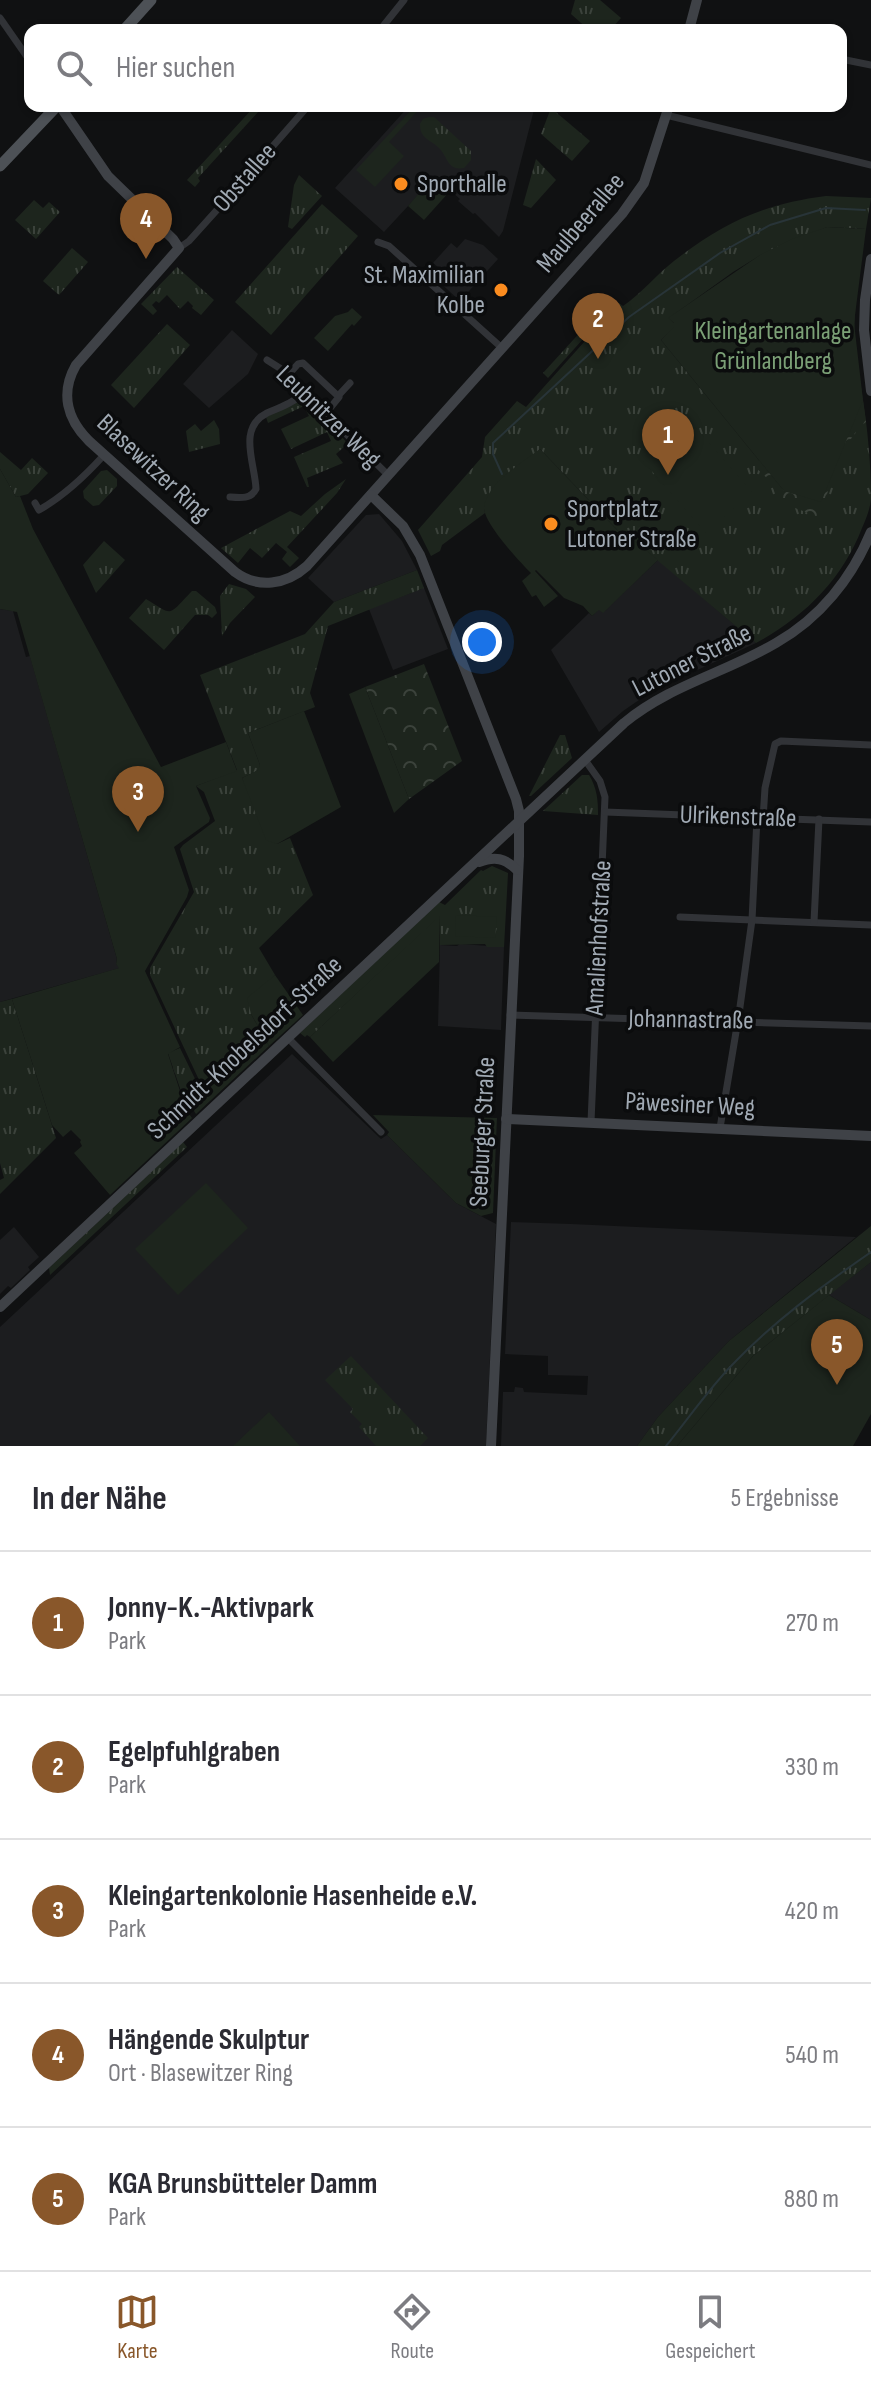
<!DOCTYPE html>
<html lang="de">
<head>
<meta charset="utf-8">
<style>
	body { margin:0; font-family:"Sofia Sans Condensed",sans-serif; background:#f7f7f7; color:#2b2b33 }
	.you { position:absolute; left:482px; top:642px; width:28px; height:28px; margin:-20px; border:6px solid #fff; border-radius:50%; background:#1a73e8; box-shadow:0 0 0 12px #1a73e833 }
	.badge { display:grid; place-items:center; width:52px; height:52px; border-radius:50%; background:#89572a; color:#fff; font-size:26px; font-weight:700 }
	.pin { position:absolute; translate:-50% -66px; filter:drop-shadow(0 2px 4px #0008) }
	.pin::after { content:''; position:absolute; top:42px; width:28px; height:24px; background:inherit; clip-path:polygon(0 0,100% 0,50% 100%) }
	.list { margin:0; padding:0; list-style:none }
	h2 { display:flex; justify-content:space-between; align-items:center; height:104px; margin:0; padding:0 32px; font-size:34px }
	h2 small { font-size:26px; font-weight:400; color:#7c7c81 }
	.list li { display:grid; grid-template-columns:52px 1fr auto; gap:24px; align-items:center; box-sizing:border-box; height:144px; padding:0 32px; border-top:2px solid #e1e1e2 }
	.list b { display:block; font-size:30px; white-space:nowrap }
	.list p { margin:0; font-size:26px; white-space:nowrap; color:#7c7c81 }
	.list em { font-size:26px; font-style:normal; color:#7c7c81 }
	.icon { flex:none; width:44px; height:44px; fill:none; stroke:currentColor; stroke-width:2; stroke-linecap:round; stroke-linejoin:round }
	.map { position:relative; flex:none; width:871px; height:1446px; overflow:hidden }
	.search { position:absolute; background:#fff; box-shadow:0 2px 6px #0004; left:24px; right:24px; top:24px; height:88px; display:flex; align-items:center; gap:20px; box-sizing:border-box; padding:0 28px; border-radius:16px; color:#7c7c81; font-size:30px }
	.sheet { height:824px; background:#fff }
	nav { display:flex; justify-content:space-around; align-items:center; box-sizing:border-box; height:112px; border-top:2px solid #e1e1e2; background:#fff; font-size:22px; color:#7c7c81 }
	nav a { display:grid; justify-items:center; gap:4px }
	nav .on { color:#89572a }
	.map>svg:first-child { display:block }
	.built { fill:#1c1d1f }
	.grass { fill:url(#grass-tufts) }
	.forest { fill:url(#forest-crowns) }
	.garden { fill:#1d251d }
	.lines { fill:none; stroke-linecap:round; stroke-linejoin:round }
	.stream { stroke:#283438; stroke-width:2 }
	.street { stroke:#313337; stroke-width:7 }
	.secondary { stroke:#3f4247; stroke-width:10 }
	.primary { stroke:#4d5156; stroke-width:11 }
	.poi-dot { fill:#fb8c1f; stroke:#0b0c0d; stroke-width:3 }
	.labels { text-anchor:middle; dominant-baseline:central; stroke-width:7; stroke-linejoin:round; paint-order:stroke }
	.street-label { font-size:26px; fill:#a1aab4; stroke:#0b0c0d }
	.poi-label { font-size:26px; fill:#a1aab4; stroke:#0b0c0d; text-anchor:start }
	.park-label { font-size:26px; fill:#7ba076; stroke:#0b0c0d }
</style>
</head>
<body>
<div class="map">
<svg width="871" height="1446" viewBox="0 0 871 1446">
	<defs>
		<pattern id="grass-tufts" width="24" height="20" patternUnits="userSpaceOnUse" patternTransform="scale(2)"><rect width="24" height="20" fill="#1d251d"/><path d="M3 7l-1-3M5 7V3M7 7l1-3M15 17l-1-3M17 17v-4M19 17l1-3" fill="none" stroke="#3b423b"/></pattern>
		<pattern id="forest-crowns" width="20" height="18" patternUnits="userSpaceOnUse" patternTransform="scale(2)"><rect width="20" height="18" fill="#1d251d"/><path d="M2 6a3 3 0 1 1 6 0M12 15a3 3 0 1 1 6 0" fill="none" stroke="#3b423b"/></pattern>
	</defs>
	<rect width="100%" height="100%" fill="#101112"/>
	<g class="built">
		<path d="M409,106H535L503,231L499,237L475,213L473,214L458,201L460,199L435,177L384,232L335,188Z"/>
		<path d="M465,239L483,245L498,259L460,301L435,278L438,275L434,272L438,267L433,263L451,243L457,248Z"/>
		<path d="M232,330L258,354L248,374L209,408L183,384Z"/>
		<path d="M379,514L402,541L417,570L334,602L308,578L366,515Z"/>
		<path d="M658,560L756,643L652,691L623,711L599,732L551,650L589,613L592,616L599,609L603,612Z"/>
		<path d="M424,588L448,649L393,670L369,609Z"/>
		<path d="M0,609L13,611L26,657L30,656L117,959L116,964L120,968L0,1002Z"/>
		<path d="M460,944L504,947L501,1030L438,1026L440,945L457,946Z"/>
		<path d="M292,1054L381,1139L387,1135L456,1203L496,1224L486,1446H0V1327Z"/>
		<path d="M511,1222L571,1224L856,1237L729,1341L658,1417L637,1446H501L503,1392H514L515,1387L523,1388L524,1392L587,1395L588,1376L548,1375V1356L505,1354Z"/>
		<path d="M14,1227L39,1257L28,1267L30,1270L11,1288L8,1286L0,1294V1240Z"/>
		<path d="M871,1262V1320L829,1295Z"/>
	</g>
	<g class="grass">
		<path d="M575,0H600L621,18L610,30H589L571,14Z"/>
		<path d="M254,107L259,111L198,178L200,181L195,187L187,180Z"/>
		<path d="M551,108L590,141L572,161L541,134Z"/>
		<path d="M429,117H434L471,151V160L464,168C448,171 448,158 440,149C431,139 420,140 420,124L423,119Z"/>
		<path d="M536,159L556,180L531,208L523,205Z"/>
		<path d="M299,175L322,196L292,229L288,227L294,185Z"/>
		<path d="M826,196L871,198L866,229L827,227L759,256L733,272L669,318L674,323V328L661,340L784,491L863,400C868,433 871,465 871,499C870,509 866,519 862,528C842,580 804,617 756,643L626,534L623,536L540,449L484,507L485,513L442,545L440,551L431,556L418,530L482,457L485,437L517,401L526,407L619,303L623,306C642,293 656,275 674,261C724,222 764,204 826,196Z"/>
		<path d="M34,200L43,208L49,202L60,212L36,239L15,220Z"/>
		<path d="M322,204L358,236L271,335L235,302Z"/>
		<path d="M72,248L88,262L59,295L43,281Z"/>
		<path d="M177,267L214,300L201,315L192,308L193,306L188,301L180,309L167,295L159,303L156,301L152,305L157,311L153,315L141,304Z"/>
		<path d="M605,305L610,309L548,378L543,373Z"/>
		<path d="M167,324L190,345L134,408L111,385Z"/>
		<path d="M303,398L310,404L307,406L310,409L313,407L355,451L352,454L344,447L336,454L343,463L307,478L309,487H307L294,457L331,441L327,432L291,449L281,429L309,416L304,406L268,423L266,417Z"/>
		<path d="M214,420L219,429L220,444L189,452L186,431L195,424L201,431Z"/>
		<path d="M0,452L21,470L32,458L48,473L28,494L16,497L0,469Z"/>
		<path d="M107,470L117,479V486L99,505L93,506L84,498L83,491L101,471Z"/>
		<path d="M346,479L337,493L287,547L299,558L290,567L282,559L287,552L276,543L262,558L250,548L238,563L221,548L290,511L301,516L325,494Z"/>
		<path d="M104,541L125,560L96,593L83,565Z"/>
		<path d="M417,570L424,588L328,626L310,693L315,707L248,733L260,765L259,770L242,778L277,844L290,838L313,895L259,948L275,975L265,985L251,1014L269,1046L196,1114L187,1100L197,1089L200,1082L150,975V968L194,892L180,849L183,845L215,821L204,792L196,786L237,770L200,675L305,634L334,602Z"/>
		<path d="M229,584L246,589L255,597L230,623L222,636L220,596Z"/>
		<path d="M192,591H196L215,607L217,613L212,618L208,615H195L164,650L129,618L146,599C174,616 167,617 192,591Z"/>
		<path d="M560,735H565L572,758L531,796H529Z"/>
		<path d="M582,775H589C597,788 598,800 598,815L543,811Z"/>
		<path d="M492,866L508,873L504,947H487L485,944L440,945V916L310,1037L307,1035L305,1037L300,1033L439,902L445,905L481,870L483,871Z"/>
		<path d="M12,999L56,1138L0,1194V1180L4,1178L0,1163V1002Z"/>
		<path d="M180,1048L197,1083L196,1088L182,1103L178,1099L182,1094L168,1053Z"/>
		<path d="M183,1142L187,1147L50,1275L49,1268Z"/>
		<path d="M871,1226V1262L753,1356L677,1446H637L658,1417L729,1341Z"/>
		<path d="M351,1356L428,1438L420,1446H376L359,1427L362,1424L350,1412L353,1409L325,1380Z"/>
	</g>
	<g class="forest">
		<path d="M856,291L854,338L866,422C844,437 830,488 820,514L816,516L782,503L768,479L755,467L759,460L784,491L814,499Z"/>
		<path d="M424,664L462,761L409,799L365,687Z"/>
	</g>
	<g class="garden">
		<path d="M415,106H422L389,142L404,156L375,187L356,170Z"/>
		<path d="M434,176L450,191L424,220L408,206Z"/>
		<path d="M827,227L866,229L854,323L863,400L821,502L784,491L661,340L674,327V323L668,318L760,255L792,239Z"/>
		<path d="M352,308L362,317L354,326L352,324L328,351L314,338L335,316L348,312Z"/>
		<path d="M689,420L752,492L706,533L643,461Z"/>
		<path d="M540,449L623,536L626,534L658,560L603,613L599,610L592,616L583,606L564,598L536,570L535,571L558,596L544,607L536,595L532,597L522,581L531,573C521,563 483,523 484,507C485,498 493,486 500,480C512,468 527,459 540,449Z"/>
		<path d="M0,469L16,497L20,496L33,529L161,767L226,742L237,771L196,786L210,818L209,822L174,847L189,890L187,897L145,971L180,1047L168,1054L181,1094L178,1099L192,1118L110,1195L74,1153L82,1146L80,1142L81,1140L71,1130L63,1137L52,1125L12,999L119,968L116,964L117,959L17,612L0,609Z"/>
		<path d="M365,687L409,799L394,813L349,694Z"/>
		<path d="M304,711L341,807L277,844L266,840L242,778L258,770L260,765L248,733Z"/>
		<path d="M440,915L439,962L333,1062L310,1037Z"/>
		<path d="M456,915L497,917L495,938L455,936Z"/>
		<path d="M275,975L303,1015L269,1046L251,1014L247,998Z"/>
		<path d="M373,1115L497,1118L493,1213L481,1216L456,1203L387,1135L389,1132Z"/>
		<path d="M206,1183L248,1228L178,1295L135,1249Z"/>
		<path d="M829,1295L871,1320V1414L853,1446H677L753,1356Z"/>
		<path d="M269,1412L300,1446H233Z"/>
	</g>
	<g class="lines">
		<g class="stream">
			<path d="M502,474L493,454V443L629,317L720,253L770,225L826,208L865,210"/>
			<path d="M666,1446C688,1419 708,1390 732,1365C773,1322 822,1286 871,1252"/>
		</g>
		<g class="street">
			<path d="M0,18L30,61"/>
			<path d="M380,30L404,0"/>
			<path d="M841,59L871,65"/>
			<path d="M666,115L871,165"/>
			<path d="M378,242L389,246L502,348"/>
			<path d="M179,248L189,241L216,211L308,106"/>
			<path d="M267,360L289,374L333,421L388,475"/>
			<path d="M289,374L298,364L303,363L339,397L326,413"/>
			<path d="M338,396L350,383"/>
			<path d="M230,497C241,498 251,499 256,489C255,463 237,428 267,413C281,407 294,402 306,392"/>
			<path d="M35,503L39,510C64,496 85,476 104,455"/>
			<path d="M585,760L600,781L605,797L591,1122"/>
			<path d="M605,812L871,822"/>
			<path d="M763,819L765,788L775,744L781,741L871,745"/>
			<path d="M680,917L871,925"/>
			<path d="M814,922L819,819"/>
			<path d="M510,1015L871,1026"/>
			<path d="M288,1038L381,1132"/>
			<path d="M720,1128L739,1014L752,920L757,818"/>
		</g>
		<g class="secondary">
			<path d="M689,30L697,0"/>
			<path d="M60,106L108,176L173,239L179,248L76,365C60,393 67,419 89,441L235,572C258,589 286,585 307,566L622,214L644,183L669,106"/>
			<path d="M871,259L865,300L864,330L871,391"/>
			<path d="M371,495L403,526L420,555L516,799L519,811V856L491,1446"/>
			<path d="M479,862C495,856 505,858 517,870"/>
			<path d="M506,1119L871,1136"/>
			<path d="M0,1307L624,723C670,685 725,673 776,643C820,618 852,578 871,532"/>
		</g>
		<g class="primary">
			<path d="M124,30L151,0"/>
			<path d="M0,166L57,106"/>
		</g>
	</g>
	<g class="poi-dot">
		<circle cx="401" cy="184" r="8"/>
		<circle cx="501" cy="290" r="8"/>
		<circle cx="551" cy="524" r="8"/>
	</g>
	<g class="labels">
		<g class="street-label">
			<text transform="translate(245 178) rotate(-49)">Obstallee</text>
			<text transform="translate(581 223) rotate(-50)">Maulbeerallee</text>
			<text transform="translate(328 417) rotate(44)">Leubnitzer Weg</text>
			<text transform="translate(153 468) rotate(43)">Blasewitzer Ring</text>
			<text transform="translate(692 661) rotate(-27)">Lutoner Straße</text>
			<text transform="translate(738 817) rotate(2)">Ulrikenstraße</text>
			<text transform="translate(599 938) rotate(-87)">Amalienhofstraße</text>
			<text transform="translate(691 1020) rotate(1)">Johannastraße</text>
			<text transform="translate(245 1048) rotate(-43)">Schmidt-Knobelsdorf-Straße</text>
			<text transform="translate(690 1105) rotate(3)">Päwesiner Weg</text>
			<text transform="translate(483 1132) rotate(-87)">Seeburger Straße</text>
		</g>
		<g class="poi-label">
			<text x="417" y="184">Sporthalle</text>
			<text x="485" y="275" text-anchor="end">St. Maximilian<tspan x="485" dy="30">Kolbe</tspan></text>
			<text x="567" y="509">Sportplatz<tspan x="567" dy="30">Lutoner Straße</tspan></text>
		</g>
		<g class="park-label">
			<text x="773" y="331">Kleingartenanlage<tspan x="773" dy="30">Grünlandberg</tspan></text>
		</g>
	</g>
</svg>
<div class="you"></div>
<div class="pin badge" style="left:668px;top:475px">1</div>
<div class="pin badge" style="left:598px;top:359px">2</div>
<div class="pin badge" style="left:138px;top:832px">3</div>
<div class="pin badge" style="left:146px;top:259px">4</div>
<div class="pin badge" style="left:837px;top:1385px">5</div>
<div class="search"><svg class="icon" aria-label="search" viewBox="0 0 24 24"><circle cx="10" cy="10" r="6"/><path d="M15 15l6 6"/></svg>Hier suchen</div>
</div>
<section class="sheet">
<h2>In der Nähe<small>5 Ergebnisse</small></h2>
<ul class="list">
<li><span class="badge">1</span><div><b>Jonny-K.-Aktivpark</b><p>Park</p></div><em>270 m</em></li>
<li><span class="badge">2</span><div><b>Egelpfuhlgraben</b><p>Park</p></div><em>330 m</em></li>
<li><span class="badge">3</span><div><b>Kleingartenkolonie Hasenheide e.V.</b><p>Park</p></div><em>420 m</em></li>
<li><span class="badge">4</span><div><b>Hängende Skulptur</b><p>Ort · Blasewitzer Ring</p></div><em>540 m</em></li>
<li><span class="badge">5</span><div><b>KGA Brunsbütteler Damm</b><p>Park</p></div><em>880 m</em></li>
</ul>
</section>
<nav>
<a class="on"><svg class="icon" aria-label="map" viewBox="0 0 24 24"><path d="M3 6l6-2 6 2 6-2v14l-6 2-6-2-6 2zM9 4v14M15 6v14"/></svg>Karte</a>
<a><svg class="icon" aria-label="directions" viewBox="0 0 24 24"><path d="M12 3l9 9-9 9-9-9zM9 14v-3h6M13 9l2 2-2 2"/></svg>Route</a>
<a><svg class="icon" aria-label="saved" viewBox="0 0 24 24"><path d="M7 4h10v16l-5-4-5 4z"/></svg>Gespeichert</a>
</nav>
</body>
</html>
